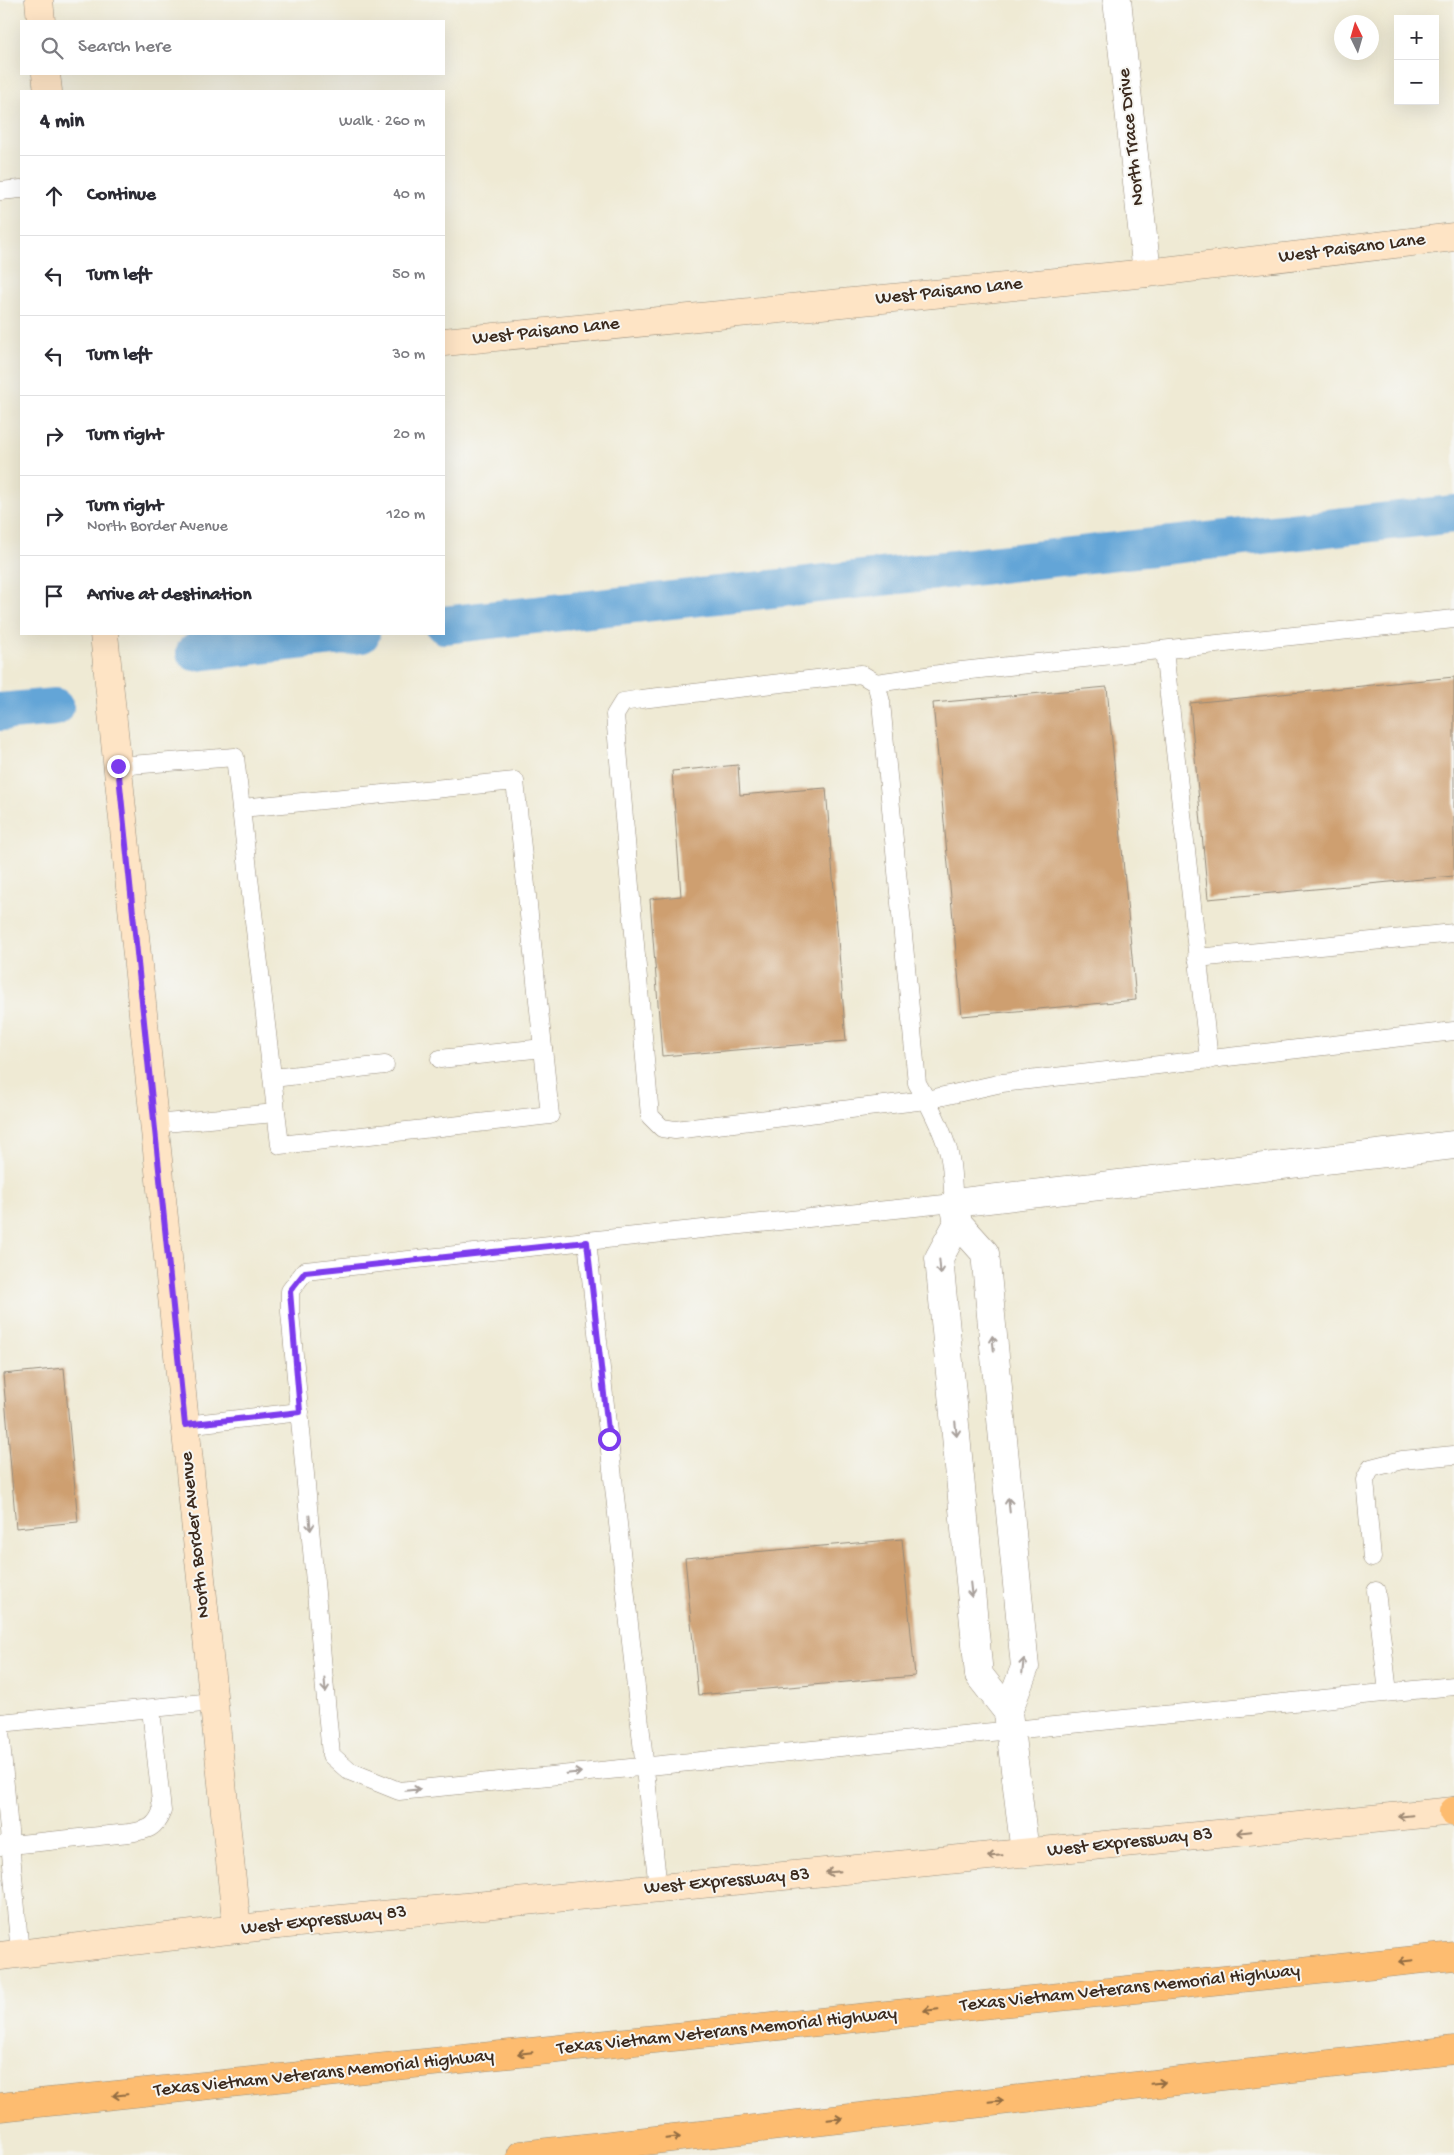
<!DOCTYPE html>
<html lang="en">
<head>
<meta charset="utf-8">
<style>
	body { margin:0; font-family:"Gochi Hand",sans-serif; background:#f7f7f7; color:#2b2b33 }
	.controls { position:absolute; right:15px; top:15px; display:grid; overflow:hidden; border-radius:0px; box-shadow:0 5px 20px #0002 }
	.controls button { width:45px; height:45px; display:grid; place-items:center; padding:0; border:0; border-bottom:1px solid #e1e1e2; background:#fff; color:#2b2b33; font:25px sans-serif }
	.compass { position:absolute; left:1334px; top:15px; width:45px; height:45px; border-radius:50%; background:#fff; box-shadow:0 5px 20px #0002; rotate:355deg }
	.stop { position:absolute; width:15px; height:15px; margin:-11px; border:4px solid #7c3aed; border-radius:50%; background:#fff }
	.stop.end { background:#7c3aed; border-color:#fff; box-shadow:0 1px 5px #0008 }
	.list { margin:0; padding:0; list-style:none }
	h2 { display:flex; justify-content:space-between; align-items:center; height:65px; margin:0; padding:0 20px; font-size:21px }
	h2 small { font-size:16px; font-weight:400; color:#7c7c81 }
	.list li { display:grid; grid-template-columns:32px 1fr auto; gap:15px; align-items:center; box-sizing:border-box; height:80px; padding:0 20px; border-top:1px solid #e1e1e2 }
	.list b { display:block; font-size:19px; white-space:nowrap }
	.list p { margin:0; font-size:16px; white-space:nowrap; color:#7c7c81 }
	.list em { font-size:16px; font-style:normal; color:#7c7c81 }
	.icon { flex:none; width:28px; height:28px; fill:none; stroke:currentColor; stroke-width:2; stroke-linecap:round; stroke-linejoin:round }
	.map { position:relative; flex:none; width:1454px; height:2155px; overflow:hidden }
	.search { position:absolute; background:#fff; box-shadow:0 5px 20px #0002; left:20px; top:20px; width:425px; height:55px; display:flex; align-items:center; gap:12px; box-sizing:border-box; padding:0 18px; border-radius:0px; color:#7c7c81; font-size:19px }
	.panel { position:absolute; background:#fff; box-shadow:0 5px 20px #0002; left:20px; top:90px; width:425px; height:545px; border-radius:0px }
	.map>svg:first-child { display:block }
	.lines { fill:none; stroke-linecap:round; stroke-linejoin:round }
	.canal { stroke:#63a5d7; stroke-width:38 }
	.building { fill:#ce9f6f }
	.lane-casing { stroke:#958a79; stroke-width:19 }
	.street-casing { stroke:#958a79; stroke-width:29 }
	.secondary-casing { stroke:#958a79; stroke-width:29 }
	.highway-casing { stroke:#958a79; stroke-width:29 }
	.lane { stroke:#fff; stroke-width:18 }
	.street { stroke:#fff; stroke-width:28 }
	.secondary { stroke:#fee4c5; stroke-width:28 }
	.highway { stroke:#fdbc6f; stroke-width:28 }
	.oneway { stroke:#a79f9a }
	.oneway2 { stroke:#9c8772 }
	.oneway3 { stroke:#926c42 }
	.route { stroke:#7c3aed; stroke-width:6 }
	.labels { text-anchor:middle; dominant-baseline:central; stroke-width:4; stroke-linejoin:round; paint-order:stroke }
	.street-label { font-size:19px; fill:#3b2a1e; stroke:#f6f6f2 }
</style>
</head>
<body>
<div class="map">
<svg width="1454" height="2155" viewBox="0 0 1454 2155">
	<rect width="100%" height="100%" fill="#f6f6f2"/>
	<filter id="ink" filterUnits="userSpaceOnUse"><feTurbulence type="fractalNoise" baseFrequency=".02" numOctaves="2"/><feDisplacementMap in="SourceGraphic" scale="10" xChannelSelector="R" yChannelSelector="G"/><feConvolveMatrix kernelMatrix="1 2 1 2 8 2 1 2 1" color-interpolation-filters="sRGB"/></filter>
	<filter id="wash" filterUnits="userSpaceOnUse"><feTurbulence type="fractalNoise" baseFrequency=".0096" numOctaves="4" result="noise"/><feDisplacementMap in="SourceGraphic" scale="20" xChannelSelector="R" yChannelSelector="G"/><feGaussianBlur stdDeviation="1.12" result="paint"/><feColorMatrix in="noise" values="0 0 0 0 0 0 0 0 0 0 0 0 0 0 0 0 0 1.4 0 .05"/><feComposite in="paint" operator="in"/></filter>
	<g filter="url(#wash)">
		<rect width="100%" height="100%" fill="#efead4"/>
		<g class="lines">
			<g class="canal">
				<path d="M444,625L1454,514"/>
				<path d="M195,652L361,634"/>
				<path d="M0,712L55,707"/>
			</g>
		</g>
		<g id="blocks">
			<g class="building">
				<path d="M1454,677V876L1208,899L1190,703Z"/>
				<path d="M1107,687L1136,1000L962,1016L933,703Z"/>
				<path d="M738,765L740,795L826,788L846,1041L662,1056L650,899L681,896L672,771Z"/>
				<path d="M64,1368L78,1522L16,1528L3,1374Z"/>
				<path d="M902,1539L915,1676L698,1695L685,1558Z"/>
			</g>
		</g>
	</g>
	<g filter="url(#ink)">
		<use href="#blocks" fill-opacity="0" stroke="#958a79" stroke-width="1"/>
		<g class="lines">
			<g class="lane-casing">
				<g id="lane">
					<path d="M0,191L21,189"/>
					<path d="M1164,650L1209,1060"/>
					<path d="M876,683L961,671L1454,619"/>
					<path d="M117,766L235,757L280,1145L550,1115L515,781L242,808"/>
					<path d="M1197,958L1454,933"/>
					<path d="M440,1059L543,1048"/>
					<path d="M273,1078L385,1065"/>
					<path d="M154,1124L276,1113"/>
					<path d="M587,1241L954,1203C952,1184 953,1161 946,1144C939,1123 928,1102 917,1083L881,702L876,683L861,674L641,699L623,702L615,715L650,1116L662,1128L675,1130L926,1100L1002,1083L1454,1031"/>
					<path d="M185,1425L300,1412"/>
					<path d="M1372,1558L1365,1480L1371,1468L1402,1460L1454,1455"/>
					<path d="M1376,1591L1388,1692"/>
					<path d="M0,1723L213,1702"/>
					<path d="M0,1730L20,1954"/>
					<path d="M0,1846L129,1833C147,1830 155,1829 162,1811L151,1709"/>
					<path d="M658,1888C634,1673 612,1457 587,1241L305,1271L290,1291V1312L331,1755L349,1771L399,1791L1454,1686"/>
				</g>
			</g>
			<g class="street-casing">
				<g id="street">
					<path d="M1117,0L1147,273"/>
					<path d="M958,1223L939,1258L979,1675L1008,1712"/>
					<path d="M1025,1853L1008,1712L1025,1667L985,1253L958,1223L954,1203L1454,1145"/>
				</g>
			</g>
			<g class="secondary-casing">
				<g id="secondary">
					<path d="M39,0L41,21"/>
					<path d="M46,74L48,91"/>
					<path d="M444,342L1147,273L1454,237"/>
					<path d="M104,634L237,1929"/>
					<path d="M0,1956L237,1929L1454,1811"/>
				</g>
			</g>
			<g class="highway-casing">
				<g id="highway">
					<path d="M1453,1812L1454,1811"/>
					<path d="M0,2107L1454,1956"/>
					<path d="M521,2155L1454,2050"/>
				</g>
			</g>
			<use href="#lane" class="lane"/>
			<use href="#street" class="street"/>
			<use href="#secondary" class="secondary"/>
			<use href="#highway" class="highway"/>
		</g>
		<defs><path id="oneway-shaft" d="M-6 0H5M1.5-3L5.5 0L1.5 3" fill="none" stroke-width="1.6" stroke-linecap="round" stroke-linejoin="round" transform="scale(1.25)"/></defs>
		<g class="oneway">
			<use href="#oneway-shaft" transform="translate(940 1267) rotate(85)"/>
			<use href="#oneway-shaft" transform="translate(993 1343) rotate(-96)"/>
			<use href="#oneway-shaft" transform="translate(956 1429) rotate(84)"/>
			<use href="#oneway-shaft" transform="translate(1009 1505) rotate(-96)"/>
			<use href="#oneway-shaft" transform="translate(310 1523) rotate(85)"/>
			<use href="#oneway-shaft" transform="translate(971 1590) rotate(84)"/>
			<use href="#oneway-shaft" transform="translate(1023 1666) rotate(-84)"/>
			<use href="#oneway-shaft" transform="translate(325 1685) rotate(85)"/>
			<use href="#oneway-shaft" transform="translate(574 1773) rotate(-6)"/>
			<use href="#oneway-shaft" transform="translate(413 1790) rotate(-6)"/>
		</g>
		<g class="oneway2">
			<use href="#oneway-shaft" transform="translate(1405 1816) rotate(174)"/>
			<use href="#oneway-shaft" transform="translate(1244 1832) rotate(174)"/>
			<use href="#oneway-shaft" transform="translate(995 1856) rotate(175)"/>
			<use href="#oneway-shaft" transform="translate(833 1872) rotate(175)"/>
		</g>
		<g class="oneway3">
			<use href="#oneway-shaft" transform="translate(1406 1961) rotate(174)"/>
			<use href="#oneway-shaft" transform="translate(931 2010) rotate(174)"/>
			<use href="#oneway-shaft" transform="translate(525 2053) rotate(174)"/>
			<use href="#oneway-shaft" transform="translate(1158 2083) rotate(-6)"/>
			<use href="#oneway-shaft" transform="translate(120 2095) rotate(174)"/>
			<use href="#oneway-shaft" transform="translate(996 2101) rotate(-6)"/>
			<use href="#oneway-shaft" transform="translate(835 2119) rotate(-6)"/>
			<use href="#oneway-shaft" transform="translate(673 2138) rotate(-6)"/>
		</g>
	</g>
	<g class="lines" filter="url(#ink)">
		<path class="route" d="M118,766L185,1425L300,1412L290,1291L305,1272L587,1242L609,1439"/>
	</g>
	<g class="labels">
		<g class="street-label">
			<text transform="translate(1132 137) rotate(-96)">North Trace Drive</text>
			<text transform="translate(1352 249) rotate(-7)">West Paisano Lane</text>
			<text transform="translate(949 292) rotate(-6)">West Paisano Lane</text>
			<text transform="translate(546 332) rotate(-6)">West Paisano Lane</text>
			<text transform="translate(196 1535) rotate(-96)">North Border Avenue</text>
			<text transform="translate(1130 1843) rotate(-6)">West Expressway 83</text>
			<text transform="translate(727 1882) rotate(-5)">West Expressway 83</text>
			<text transform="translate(324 1921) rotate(-6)">West Expressway 83</text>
			<text transform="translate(1130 1989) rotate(-6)">Texas Vietnam Veterans Memorial Highway</text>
			<text transform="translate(727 2032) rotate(-6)">Texas Vietnam Veterans Memorial Highway</text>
			<text transform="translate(324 2074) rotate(-6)">Texas Vietnam Veterans Memorial Highway</text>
		</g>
	</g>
</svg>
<div class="controls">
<button>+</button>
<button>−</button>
</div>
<svg class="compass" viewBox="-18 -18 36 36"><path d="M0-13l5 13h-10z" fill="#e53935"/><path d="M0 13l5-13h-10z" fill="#7c7c81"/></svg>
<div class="stop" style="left:609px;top:1439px"></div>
<div class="stop end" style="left:118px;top:766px"></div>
<div class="search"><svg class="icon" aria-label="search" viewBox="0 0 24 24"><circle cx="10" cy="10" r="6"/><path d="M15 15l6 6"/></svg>Search here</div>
<section class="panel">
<h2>4 min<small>Walk · 260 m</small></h2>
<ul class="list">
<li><svg class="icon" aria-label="ahead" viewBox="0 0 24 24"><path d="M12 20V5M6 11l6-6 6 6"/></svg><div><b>Continue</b></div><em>40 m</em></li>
<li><svg class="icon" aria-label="left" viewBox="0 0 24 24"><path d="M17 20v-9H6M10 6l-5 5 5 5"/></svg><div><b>Turn left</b></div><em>50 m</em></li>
<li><svg class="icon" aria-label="left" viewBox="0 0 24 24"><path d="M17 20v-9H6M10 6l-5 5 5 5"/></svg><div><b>Turn left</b></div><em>30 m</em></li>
<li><svg class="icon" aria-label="right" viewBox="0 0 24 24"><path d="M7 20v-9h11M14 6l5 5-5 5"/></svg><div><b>Turn right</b></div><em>20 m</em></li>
<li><svg class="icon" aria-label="right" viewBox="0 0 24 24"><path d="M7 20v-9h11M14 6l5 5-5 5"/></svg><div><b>Turn right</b><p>North Border Avenue</p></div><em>120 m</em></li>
<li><svg class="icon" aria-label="arrive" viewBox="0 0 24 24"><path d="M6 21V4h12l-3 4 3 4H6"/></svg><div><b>Arrive at destination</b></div></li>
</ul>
</section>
</div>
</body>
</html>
